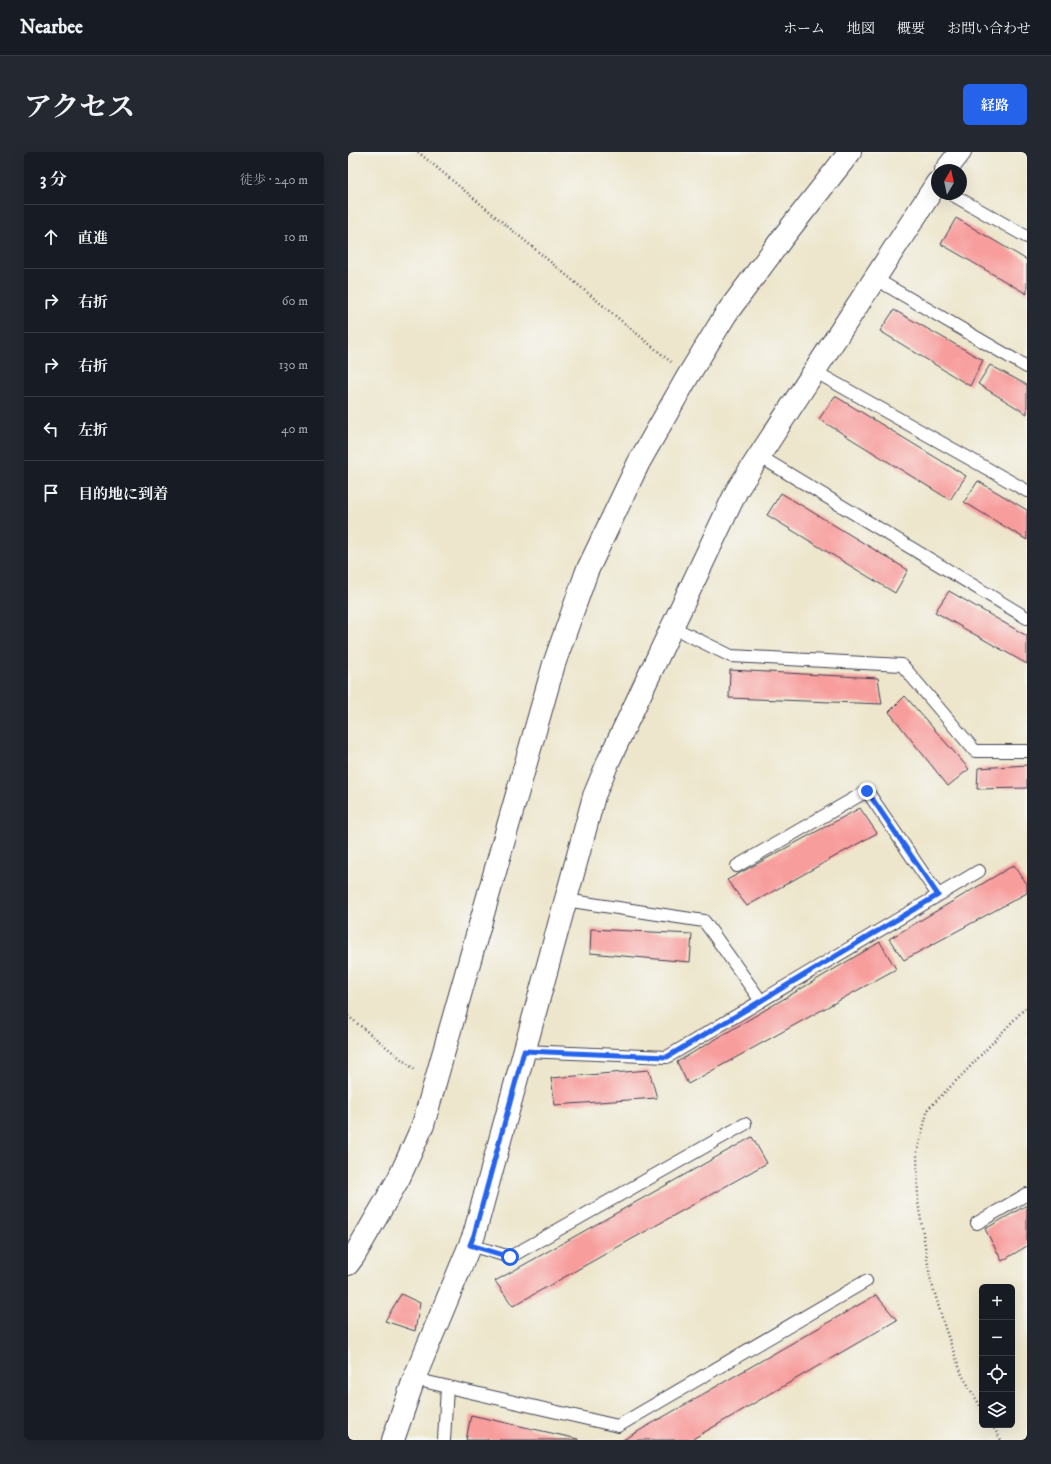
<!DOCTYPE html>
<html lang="ja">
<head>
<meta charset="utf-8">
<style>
	body { margin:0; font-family:"IM FELL DW Pica","Noto Serif JP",serif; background:#242831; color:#f1f3f6 }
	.controls { position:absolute; right:12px; bottom:12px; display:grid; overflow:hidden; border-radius:6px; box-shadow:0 4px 16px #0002 }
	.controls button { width:36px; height:36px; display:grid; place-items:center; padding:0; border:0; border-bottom:1px solid #363941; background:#171b24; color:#f1f3f6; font:20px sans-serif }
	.compass { position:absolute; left:583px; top:12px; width:36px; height:36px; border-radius:50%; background:#171b24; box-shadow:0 4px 16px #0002; rotate:9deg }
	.stop { position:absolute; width:12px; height:12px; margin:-9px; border:3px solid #2563eb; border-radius:50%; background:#fff }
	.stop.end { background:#2563eb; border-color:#fff; box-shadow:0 1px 4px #0008 }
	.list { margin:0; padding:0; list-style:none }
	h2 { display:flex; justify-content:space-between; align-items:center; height:52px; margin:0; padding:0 16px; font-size:17px }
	h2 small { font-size:13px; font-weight:400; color:#9ea1a6 }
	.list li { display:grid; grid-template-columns:26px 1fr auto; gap:12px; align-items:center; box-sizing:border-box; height:64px; padding:0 16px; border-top:1px solid #363941 }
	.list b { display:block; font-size:15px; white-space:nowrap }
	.list em { font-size:13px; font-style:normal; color:#9ea1a6 }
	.icon { flex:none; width:22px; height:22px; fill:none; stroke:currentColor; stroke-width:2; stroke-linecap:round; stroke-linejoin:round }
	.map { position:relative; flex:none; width:679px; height:1288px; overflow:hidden; border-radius:6px }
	header { display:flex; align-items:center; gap:24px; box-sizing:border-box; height:56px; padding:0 20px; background:#171b24; border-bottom:1px solid #363941 }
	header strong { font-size:19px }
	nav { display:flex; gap:22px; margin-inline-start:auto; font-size:14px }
	.intro { display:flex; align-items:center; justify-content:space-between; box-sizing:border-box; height:96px; padding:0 24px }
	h1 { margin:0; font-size:28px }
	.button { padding:10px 18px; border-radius:6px; background:#2563eb; color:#fff; font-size:14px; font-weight:700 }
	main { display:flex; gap:24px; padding:0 24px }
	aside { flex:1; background:#171b24; border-radius:6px; box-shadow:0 4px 16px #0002 }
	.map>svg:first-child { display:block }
	.building { fill:#f79e9d }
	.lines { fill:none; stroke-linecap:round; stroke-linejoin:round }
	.service-casing { stroke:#403f51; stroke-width:14 }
	.minor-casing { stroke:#403f51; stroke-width:24 }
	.tertiary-casing { stroke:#403f51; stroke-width:24 }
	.path { stroke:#403f51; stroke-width:2.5; stroke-dasharray:1 3; stroke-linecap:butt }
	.service { stroke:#fff; stroke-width:12 }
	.minor { stroke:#fff; stroke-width:22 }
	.tertiary { stroke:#fff; stroke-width:22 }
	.route { stroke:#2563eb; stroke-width:5 }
</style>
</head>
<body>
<header>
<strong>Nearbee</strong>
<nav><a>ホーム</a><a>地図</a><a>概要</a><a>お問い合わせ</a></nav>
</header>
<div class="intro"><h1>アクセス</h1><a class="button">経路</a></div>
<main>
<aside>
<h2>3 分<small>徒歩 · 240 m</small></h2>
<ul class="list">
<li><svg class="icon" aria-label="ahead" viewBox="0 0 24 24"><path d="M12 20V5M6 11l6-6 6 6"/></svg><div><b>直進</b></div><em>10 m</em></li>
<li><svg class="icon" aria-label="right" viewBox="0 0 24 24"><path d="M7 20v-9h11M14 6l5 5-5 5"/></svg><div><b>右折</b></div><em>60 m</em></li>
<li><svg class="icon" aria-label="right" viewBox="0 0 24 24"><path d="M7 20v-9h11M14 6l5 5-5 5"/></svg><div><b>右折</b></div><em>130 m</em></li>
<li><svg class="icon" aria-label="left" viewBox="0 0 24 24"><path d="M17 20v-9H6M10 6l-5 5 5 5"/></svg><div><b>左折</b></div><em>40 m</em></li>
<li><svg class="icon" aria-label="arrive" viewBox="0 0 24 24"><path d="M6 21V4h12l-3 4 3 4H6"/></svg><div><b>目的地に到着</b></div></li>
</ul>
</aside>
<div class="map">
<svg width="679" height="1288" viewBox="0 0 679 1288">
	<rect width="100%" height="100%" fill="#f6f6f2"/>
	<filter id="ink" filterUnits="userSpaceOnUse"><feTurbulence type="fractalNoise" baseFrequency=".025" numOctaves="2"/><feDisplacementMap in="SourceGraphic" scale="8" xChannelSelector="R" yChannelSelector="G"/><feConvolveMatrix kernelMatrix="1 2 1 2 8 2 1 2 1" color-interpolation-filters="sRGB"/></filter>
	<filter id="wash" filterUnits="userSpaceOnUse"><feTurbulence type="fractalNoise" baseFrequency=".012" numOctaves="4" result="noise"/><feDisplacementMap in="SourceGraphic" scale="16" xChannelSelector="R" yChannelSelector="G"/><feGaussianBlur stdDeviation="0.9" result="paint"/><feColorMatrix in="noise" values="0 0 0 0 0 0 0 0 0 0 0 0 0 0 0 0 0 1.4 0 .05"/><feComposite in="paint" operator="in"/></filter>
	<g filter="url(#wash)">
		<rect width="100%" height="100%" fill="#ede6cc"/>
		<g id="blocks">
			<g class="building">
				<path d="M608,66L679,108V142L593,92Z"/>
				<path d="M546,158L635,208L622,234L532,179Z"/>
				<path d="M642,213L679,233V262L630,232Z"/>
				<path d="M487,244L618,324L602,348L471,267Z"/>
				<path d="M630,329L679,358V388L616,350Z"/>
				<path d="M433,341L560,418L547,441L419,363Z"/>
				<path d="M601,439L679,484V512L587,460Z"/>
				<path d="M382,518L530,526L534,552L381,546Z"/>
				<path d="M557,544L621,617L600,634L541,560Z"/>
				<path d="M679,613V636L629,637L630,616Z"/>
				<path d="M512,656L529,681L399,754L379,728Z"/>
				<path d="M666,713L679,732V741L556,808L541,787Z"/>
				<path d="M243,777L344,782L342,810L242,801Z"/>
				<path d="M532,790L548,817L340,932L329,910Z"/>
				<path d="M301,918L309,946L207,953L203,926Z"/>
				<path d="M404,985L419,1011L165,1154L147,1129Z"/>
				<path d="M679,1053V1094L654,1109L637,1077Z"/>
				<path d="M53,1142L72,1151L67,1179L37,1169Z"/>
				<path d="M528,1143L549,1168L343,1288H275Z"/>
				<path d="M123,1263L230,1287V1288H118Z"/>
			</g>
		</g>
	</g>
	<g filter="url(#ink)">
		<use href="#blocks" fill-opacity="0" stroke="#403f51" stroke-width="1"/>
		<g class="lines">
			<g class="service-casing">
				<g id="service">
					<path d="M603,42L679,85"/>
					<path d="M526,126L679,215"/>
					<path d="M466,219L679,339"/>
					<path d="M411,304L679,466"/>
					<path d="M324,475L383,504L554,513L627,599H679"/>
					<path d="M389,714L519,639L590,743"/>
					<path d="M217,748L356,769L413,849"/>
					<path d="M176,899L319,905L631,719"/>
					<path d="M629,1071L679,1042"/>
					<path d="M122,1093L162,1105L397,972"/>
					<path d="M66,1227L270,1274L518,1129"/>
					<path d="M96,1288L99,1235"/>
				</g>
			</g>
			<g class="minor-casing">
				<path id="minor" d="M0,1112L6,1104L51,1026L75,973L206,512L239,419L291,310L340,224L378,162L436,84L502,0"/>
			</g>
			<g class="tertiary-casing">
				<g id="tertiary">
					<path d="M598,18L612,0"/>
					<path d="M45,1288L66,1227L126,1083L238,674L246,644L261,608L389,338L589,31"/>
				</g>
			</g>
			<g class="path">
				<path d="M70,0L323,210"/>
				<path d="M0,864L67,918"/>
				<path d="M634,1257L614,1223L597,1176L582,1125L570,1050L569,1000L580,957L616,921L679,854"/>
				<path d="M644,1273L653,1288"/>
			</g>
			<use href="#service" class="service"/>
			<use href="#minor" class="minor"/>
			<use href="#tertiary" class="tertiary"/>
		</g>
	</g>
	<g class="lines" filter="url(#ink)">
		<path class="route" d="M162,1105L122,1093L126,1083L176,899L319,905L590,743L519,639"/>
	</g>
</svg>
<div class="controls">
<button>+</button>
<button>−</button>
<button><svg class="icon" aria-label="locate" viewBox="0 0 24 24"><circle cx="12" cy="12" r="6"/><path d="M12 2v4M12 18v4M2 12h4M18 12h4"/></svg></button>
<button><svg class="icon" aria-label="layers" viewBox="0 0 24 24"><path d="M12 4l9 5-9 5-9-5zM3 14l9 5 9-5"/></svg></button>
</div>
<svg class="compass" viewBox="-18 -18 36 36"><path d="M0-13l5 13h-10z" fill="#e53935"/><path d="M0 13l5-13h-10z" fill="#9ea1a6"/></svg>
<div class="stop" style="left:162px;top:1105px"></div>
<div class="stop end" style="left:519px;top:639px"></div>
</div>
</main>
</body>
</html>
